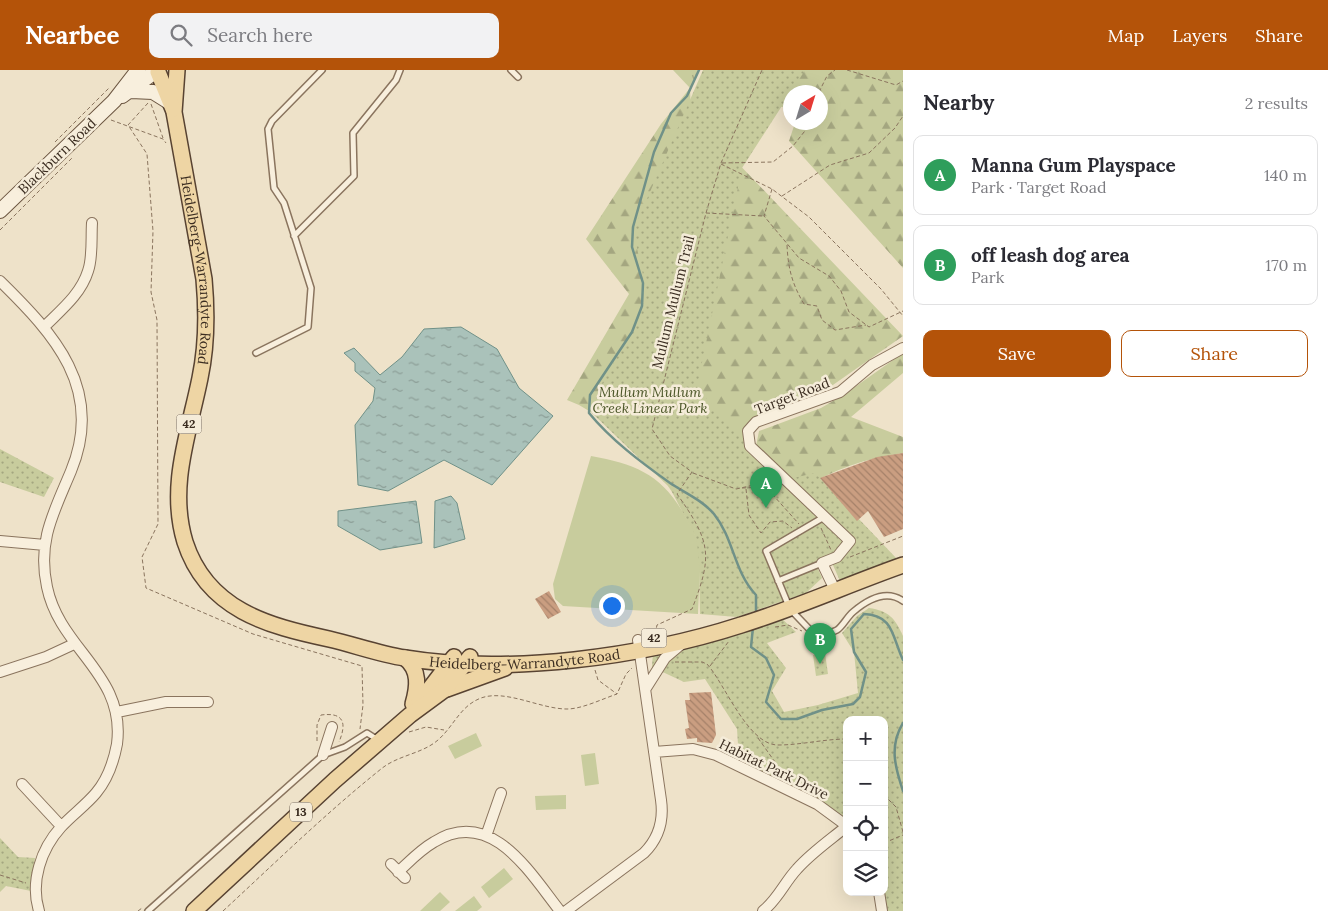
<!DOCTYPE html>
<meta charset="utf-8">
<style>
body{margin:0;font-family:Lora,serif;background:#f2f2f3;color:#2b2b33}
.controls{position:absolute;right:15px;bottom:15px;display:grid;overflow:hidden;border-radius:10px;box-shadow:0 5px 20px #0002}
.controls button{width:45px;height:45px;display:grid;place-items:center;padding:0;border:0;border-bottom:1px solid #e1e1e2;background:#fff;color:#2b2b33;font:25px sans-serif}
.compass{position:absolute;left:783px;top:15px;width:45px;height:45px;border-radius:50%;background:#fff;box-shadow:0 5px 20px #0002;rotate:38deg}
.you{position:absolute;left:611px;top:535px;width:18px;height:18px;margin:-12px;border:4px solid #fff;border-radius:50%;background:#1a73e8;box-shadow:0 0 0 8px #1a73e833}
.badge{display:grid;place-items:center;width:32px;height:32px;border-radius:50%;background:#b45309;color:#fff;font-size:16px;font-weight:700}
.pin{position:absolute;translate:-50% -41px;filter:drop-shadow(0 1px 2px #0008)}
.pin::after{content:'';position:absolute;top:26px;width:18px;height:15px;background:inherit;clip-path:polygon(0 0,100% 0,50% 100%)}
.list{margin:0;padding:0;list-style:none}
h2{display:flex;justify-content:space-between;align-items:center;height:65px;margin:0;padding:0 20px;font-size:21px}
h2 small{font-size:16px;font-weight:400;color:#7c7c81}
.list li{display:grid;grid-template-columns:32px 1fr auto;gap:15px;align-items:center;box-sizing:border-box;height:80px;margin:0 10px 10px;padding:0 10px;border:1px solid #e1e1e2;border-radius:10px}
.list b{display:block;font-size:19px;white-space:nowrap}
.list p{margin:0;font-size:16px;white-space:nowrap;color:#7c7c81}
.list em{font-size:16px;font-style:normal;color:#7c7c81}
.actions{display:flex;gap:10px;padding:15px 20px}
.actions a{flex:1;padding:11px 0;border:1px solid #b45309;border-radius:10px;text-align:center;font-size:18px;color:#b45309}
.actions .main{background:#b45309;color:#fff}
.icon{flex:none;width:28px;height:28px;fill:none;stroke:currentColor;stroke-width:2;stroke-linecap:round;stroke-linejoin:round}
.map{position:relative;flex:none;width:903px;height:841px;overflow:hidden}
header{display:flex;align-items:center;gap:30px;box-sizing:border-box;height:70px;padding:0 25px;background:#b45309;color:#fff}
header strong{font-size:24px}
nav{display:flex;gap:28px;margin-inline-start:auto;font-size:18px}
.search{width:350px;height:45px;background:#f2f2f3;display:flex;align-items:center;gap:12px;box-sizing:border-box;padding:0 18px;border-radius:10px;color:#7c7c81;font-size:19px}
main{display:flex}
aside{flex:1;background:#fff}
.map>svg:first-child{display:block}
.grass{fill:url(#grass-tufts)}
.forest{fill:url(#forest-firs)}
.park{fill:url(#park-dots)}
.garden{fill:#c8cc9d}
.water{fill:url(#water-ripples);stroke:#709188}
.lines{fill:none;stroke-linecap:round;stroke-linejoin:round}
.stream{stroke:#709188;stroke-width:2.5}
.building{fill:url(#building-back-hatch)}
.lane-casing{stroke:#8a745e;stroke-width:8}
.street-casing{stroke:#8a745e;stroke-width:12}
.secondary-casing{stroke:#6c5641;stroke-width:16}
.primary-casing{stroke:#584332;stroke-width:18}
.path{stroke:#8a745e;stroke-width:1;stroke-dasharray:4 2.5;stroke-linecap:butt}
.lane{stroke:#f8efdd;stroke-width:5}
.street{stroke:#f8efdd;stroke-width:10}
.secondary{stroke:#f8efdd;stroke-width:14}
.primary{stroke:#eed5a4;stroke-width:15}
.labels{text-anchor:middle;stroke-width:5;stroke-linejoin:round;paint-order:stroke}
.shield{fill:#f5ecd9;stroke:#736658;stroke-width:1}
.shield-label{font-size:12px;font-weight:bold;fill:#3b2d21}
.street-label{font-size:14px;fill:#3b2d21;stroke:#f5ecd9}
.park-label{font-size:14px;font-style:italic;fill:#4c5729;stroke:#f5ecd9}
</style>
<header>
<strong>Nearbee</strong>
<div class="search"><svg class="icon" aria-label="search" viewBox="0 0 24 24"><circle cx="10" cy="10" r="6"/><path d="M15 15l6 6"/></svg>Search here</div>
<nav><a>Map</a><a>Layers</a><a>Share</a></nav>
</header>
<main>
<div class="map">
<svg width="903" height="841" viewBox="0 0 903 841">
<defs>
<pattern id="grass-tufts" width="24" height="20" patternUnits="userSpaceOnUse" patternTransform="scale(1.25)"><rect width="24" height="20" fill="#c8cc9d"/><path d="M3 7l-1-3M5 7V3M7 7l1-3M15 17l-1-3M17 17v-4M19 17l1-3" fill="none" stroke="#a4a680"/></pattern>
<pattern id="forest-firs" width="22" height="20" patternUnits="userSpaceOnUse" patternTransform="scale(1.25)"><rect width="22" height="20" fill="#c8cc9d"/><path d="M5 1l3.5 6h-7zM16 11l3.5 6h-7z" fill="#a4a680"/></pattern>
<pattern id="park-dots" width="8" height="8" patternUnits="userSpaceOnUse" patternTransform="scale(1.25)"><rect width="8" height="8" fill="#c8cc9d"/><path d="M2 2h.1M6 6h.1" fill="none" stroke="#a4a680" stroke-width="1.8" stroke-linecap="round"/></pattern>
<pattern id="water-ripples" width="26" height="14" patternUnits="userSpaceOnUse" patternTransform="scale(1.25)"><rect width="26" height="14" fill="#aac2ba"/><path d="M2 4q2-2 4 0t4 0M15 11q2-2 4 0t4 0" fill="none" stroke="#8c9e97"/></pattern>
<pattern id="building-back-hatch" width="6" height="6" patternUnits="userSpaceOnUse" patternTransform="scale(1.25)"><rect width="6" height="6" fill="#ca9e81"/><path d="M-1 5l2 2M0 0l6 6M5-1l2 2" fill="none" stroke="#a58169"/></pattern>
</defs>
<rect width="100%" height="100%" fill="#eee2c9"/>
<path class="grass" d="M673 0H698L690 18Z"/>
<path class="forest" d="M760 0H903V198L789 71 795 53 821 52V22H791L790 39 744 27Z
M690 18 691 44 903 266 820 324 752 348 746 358 748 377 779 407 756 410 692 402 579 335 567 330 629 224 586 169 661 54Z
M903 283V303L851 347 903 367V383C868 388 832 399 803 419L756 376 759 361 821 338 845 324Z"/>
<path class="park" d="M703 0H805L742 98 697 317 748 377 768 397 749 418 815 403 898 490 840 511 829 486 815 492 822 508 806 523 737 547 700 544 699 501 695 466 672 422 668 416 592 343 595 326 646 234 644 209 633 161Z
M0 379 54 408 44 427 0 412Z
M869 538C889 541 895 548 903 566V841H887L884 822V650H847V750L819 730 739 690 737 659 705 609 684 612 652 597 653 581 777 544 796 562 767 573 786 598 772 621 784 642 818 635 858 623 854 582 842 563 857 546Z
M825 583 828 604 816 606 813 585Z
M0 768 18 787 35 788 31 821 6 816 0 822Z"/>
<path class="garden" d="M591 386C635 394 661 404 684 444 687 451 694 460 696 468 701 493 699 519 698 544L563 536 555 529 553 514Z
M476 663 482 676 455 689 448 676Z
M595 683 599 714 585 716 581 685Z
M566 725V739L536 740 535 726Z
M504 798 513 809 489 828 481 817Z
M440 822 450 832 440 841H420Z
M474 826 482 837 477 841H455Z"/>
<path class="water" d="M461 257 497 279 519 318 553 346 492 415 444 390 388 421 358 415 355 355 373 331 375 318 355 301V293L344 283 354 278 380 305 402 287 424 259Z
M451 426 457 433 465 469 434 478 435 431Z
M416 431 422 473 380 480 338 456V441Z"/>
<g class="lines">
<path class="stream" d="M699 0 687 26 671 43 654 82 633 157 632 177 643 213 642 236 632 262 590 325 589 343C611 370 642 393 670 413 685 423 702 430 714 444 734 469 734 502 756 525V545
M753 557 751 577 766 588 774 605 766 632 781 649H797L822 640 853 634 860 627 866 602 854 582 851 559 864 544C894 545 892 567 903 590
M903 653C889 676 895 697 903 721"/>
</g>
<path class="building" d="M903 383V459L884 467 868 441 857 451 820 408 877 387Z
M549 521 561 542 548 549 535 529Z
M711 622 716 665 712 673 697 672V668L687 669 685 659 689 658 685 630H690L689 623Z"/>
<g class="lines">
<defs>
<path id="lane" d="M511 0 518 7
M294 166 354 106 353 63 396 10 400 0
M256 283 308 257 311 218 284 133 274 118 268 59 272 51 322 0
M824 447 766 481 790 539 813 563C821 564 829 564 837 560 843 556 847 547 853 542 867 530 886 519 903 531
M778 511 822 493
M148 841 323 685 345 677 367 663 378 670"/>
<path id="street" d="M0 211C54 264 105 319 71 401 54 442 37 471 47 517 60 580 126 604 117 674 114 690 107 710 96 723 86 735 72 745 61 757 41 779 30 812 39 841
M44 257C61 240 81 224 88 201 93 187 91 168 92 153
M0 471 45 475
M835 520 822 493 837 487 850 471 750 376 748 361 756 352 840 322 872 295 903 278
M0 602 46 587 74 574
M646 618 665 588 684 572
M117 642 166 632H208
M654 682 693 679 716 685 817 734 847 756
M323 685 332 657
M22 714 61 756
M486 766 501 723
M391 794 405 808
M398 802C410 791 420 780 434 772 491 736 530 803 560 841
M879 822 882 841
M566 841 644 783C659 768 664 751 661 730L638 570
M763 841C778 829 784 813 797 799 811 783 830 770 847 756"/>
<path id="secondary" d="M131 21 153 22 169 32
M122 26 156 1
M0 141 114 31 138 0"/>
<g id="primary">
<path id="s1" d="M177 0 174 42 204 209C207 242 207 275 200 308 189 363 168 416 185 472 207 540 268 556 329 569 355 575 379 584 405 588 508 605 642 587 741 555 796 538 849 514 903 495"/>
<path d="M158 2 173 39"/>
<path d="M405 588C420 600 418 617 413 634"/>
<path d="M447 619 505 598"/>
<path d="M418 634 454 587"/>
<path d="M194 841 335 710 410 645 444 620 470 587"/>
</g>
</defs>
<use href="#lane" class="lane-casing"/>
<use href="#street" class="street-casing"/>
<use href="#secondary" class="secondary-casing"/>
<use href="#primary" class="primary-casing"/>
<path class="path" d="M847 0 896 15 903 11
M819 22 827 6 835 0
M148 33 128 55 147 84 153 161 151 222 157 250 158 454 142 487 146 518 253 564 362 596 363 635 360 659
M151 34 163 68
M111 50 163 69 166 73
M55 72 109 18
M722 93 773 92 793 76 812 52
M721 94 772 119 809 147 881 219 903 246
M772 119 764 146 799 188 829 206 841 221 849 242 869 257 903 241
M782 126 830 95 869 83 895 58 903 46
M706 143 763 146
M0 160 72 88
M787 175C788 198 792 214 804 234L817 236 822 250 835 260 866 255
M693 403 736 419
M742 418 768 417 776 420 773 425 799 454
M736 419 772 411
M746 419 749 445 761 463 770 452 783 451 792 458
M821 458 831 480
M850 487 903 466
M775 557 788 555 802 561
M655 564 657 555 692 539C713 485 711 472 677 424L692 402 670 386 652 359 706 143 721 93 762 0
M675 592H702L707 594C725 614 748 675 778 675 801 675 824 669 847 669
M710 596 729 571
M595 600 598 610 617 624
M409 662 426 657 444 660
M758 668 775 692V703
M317 671V655L321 645C344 642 347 653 339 672
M884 725 896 737 903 762
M884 773 903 765
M0 805 26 813
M138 841 142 838
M223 841C275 793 326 743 381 699 398 685 422 684 438 670 454 656 460 636 481 628 506 619 540 639 567 639 582 639 602 629 617 624L626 604 632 598"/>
<use href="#lane" class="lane"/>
<use href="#street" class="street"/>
<use href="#secondary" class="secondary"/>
<use href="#primary" class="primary"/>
</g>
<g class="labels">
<g class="shield">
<rect x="176.5" y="344.5" width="25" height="19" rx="4"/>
<rect x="641.5" y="558.5" width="25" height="19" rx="4"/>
<rect x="290" y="732.5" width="22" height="19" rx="4"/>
</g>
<g class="shield-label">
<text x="189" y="358">42</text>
<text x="654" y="572">42</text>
<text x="301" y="746">13</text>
</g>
<g class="street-label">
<text transform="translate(57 86) rotate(-44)" y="5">Blackburn Road</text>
<text dy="5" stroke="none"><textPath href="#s1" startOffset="202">Heidelberg-Warrandyte Road</textPath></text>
<text transform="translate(673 232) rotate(-76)" y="5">Mullum Mullum Trail</text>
<text transform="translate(792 326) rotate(-21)" y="5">Target Road</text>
<text dy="5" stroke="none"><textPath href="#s1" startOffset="860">Heidelberg-Warrandyte Road</textPath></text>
<text transform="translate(774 699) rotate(26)" y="5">Habitat Park Drive</text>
</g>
<g class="park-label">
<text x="650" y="327">Mullum Mullum<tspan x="650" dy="16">Creek Linear Park</tspan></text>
</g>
</g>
</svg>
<div class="controls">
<button>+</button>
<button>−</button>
<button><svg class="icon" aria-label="locate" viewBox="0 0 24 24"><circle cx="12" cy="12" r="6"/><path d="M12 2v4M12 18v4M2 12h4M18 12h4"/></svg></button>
<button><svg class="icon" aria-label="layers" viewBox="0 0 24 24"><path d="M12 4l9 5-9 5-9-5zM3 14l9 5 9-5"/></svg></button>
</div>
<svg class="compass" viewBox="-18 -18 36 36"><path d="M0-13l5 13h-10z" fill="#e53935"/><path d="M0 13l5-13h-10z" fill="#7c7c81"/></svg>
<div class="you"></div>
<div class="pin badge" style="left:766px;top:438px;background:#2e9e5b">A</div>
<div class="pin badge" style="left:820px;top:594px;background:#2e9e5b">B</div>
</div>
<aside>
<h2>Nearby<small>2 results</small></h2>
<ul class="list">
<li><span class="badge" style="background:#2e9e5b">A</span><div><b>Manna Gum Playspace</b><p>Park · Target Road</p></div><em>140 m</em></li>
<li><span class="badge" style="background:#2e9e5b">B</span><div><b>off leash dog area</b><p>Park</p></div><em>170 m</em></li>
</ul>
<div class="actions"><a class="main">Save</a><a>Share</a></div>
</aside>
</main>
